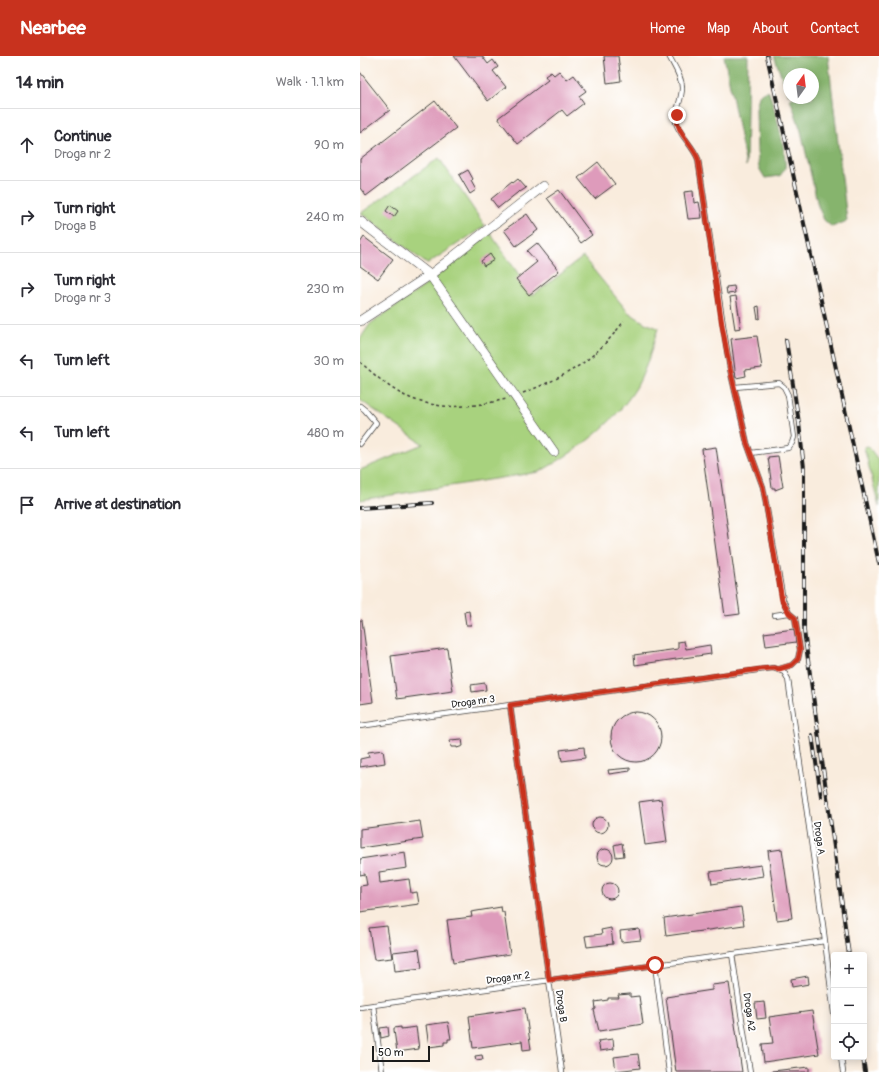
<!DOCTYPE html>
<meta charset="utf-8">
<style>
body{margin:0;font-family:Pangolin,sans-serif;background:#f2f2f3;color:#2b2b33}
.controls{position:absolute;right:12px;bottom:12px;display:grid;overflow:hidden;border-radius:4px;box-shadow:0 2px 10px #0003}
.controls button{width:36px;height:36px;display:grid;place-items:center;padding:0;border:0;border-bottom:1px solid #e1e1e2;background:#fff;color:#2b2b33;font:20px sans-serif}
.compass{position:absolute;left:423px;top:12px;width:36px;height:36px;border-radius:50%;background:#fff;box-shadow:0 2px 10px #0003;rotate:14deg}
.scale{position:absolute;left:12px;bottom:10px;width:58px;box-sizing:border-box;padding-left:4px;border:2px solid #1c1c1c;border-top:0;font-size:11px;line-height:14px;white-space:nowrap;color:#1c1c1c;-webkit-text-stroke:3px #fff;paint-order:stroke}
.stop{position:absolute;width:12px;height:12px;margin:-9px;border:3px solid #c8321e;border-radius:50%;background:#fff}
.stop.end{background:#c8321e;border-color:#fff;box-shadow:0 1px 4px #0008}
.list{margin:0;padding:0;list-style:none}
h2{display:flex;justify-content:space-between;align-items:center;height:52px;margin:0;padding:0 16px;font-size:17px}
h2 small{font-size:13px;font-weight:400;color:#7c7c81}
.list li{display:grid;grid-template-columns:26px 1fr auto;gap:12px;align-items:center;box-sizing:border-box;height:72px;padding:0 16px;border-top:1px solid #e1e1e2}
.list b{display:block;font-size:15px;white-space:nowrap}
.list p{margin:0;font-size:13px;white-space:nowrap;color:#7c7c81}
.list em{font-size:13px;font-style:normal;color:#7c7c81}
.icon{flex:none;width:22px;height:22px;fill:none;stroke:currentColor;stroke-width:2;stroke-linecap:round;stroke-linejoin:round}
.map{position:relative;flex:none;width:519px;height:1016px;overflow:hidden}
header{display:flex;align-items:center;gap:24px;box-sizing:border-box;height:56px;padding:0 20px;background:#c8321e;color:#fff}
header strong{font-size:19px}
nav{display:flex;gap:22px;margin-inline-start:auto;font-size:14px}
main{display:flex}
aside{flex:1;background:#fff}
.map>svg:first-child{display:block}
.green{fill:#a8d27e;stroke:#62774d}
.forest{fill:#86b46d;stroke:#516844}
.building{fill:#de9bbb}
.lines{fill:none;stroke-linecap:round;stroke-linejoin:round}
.service-casing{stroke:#3d3b39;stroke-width:6}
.minor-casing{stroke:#3d3b39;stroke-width:10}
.path{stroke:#3d3b39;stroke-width:1.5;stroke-dasharray:3 3;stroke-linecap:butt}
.service{stroke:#fff;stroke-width:4.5}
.minor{stroke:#fff;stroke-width:9}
.rail-casing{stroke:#1c1c1c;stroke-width:4}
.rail{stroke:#fff;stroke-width:2.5;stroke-dasharray:8;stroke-linecap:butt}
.route{stroke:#c8321e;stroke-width:5}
.labels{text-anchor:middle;stroke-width:3.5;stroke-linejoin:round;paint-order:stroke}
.street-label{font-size:10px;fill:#1c1c1c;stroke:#fff}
</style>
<header>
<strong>Nearbee</strong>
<nav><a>Home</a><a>Map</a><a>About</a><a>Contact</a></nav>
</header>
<main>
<aside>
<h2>14 min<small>Walk · 1.1 km</small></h2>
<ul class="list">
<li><svg class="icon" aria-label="ahead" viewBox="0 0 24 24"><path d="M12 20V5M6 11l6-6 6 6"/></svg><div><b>Continue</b><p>Droga nr 2</p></div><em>90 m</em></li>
<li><svg class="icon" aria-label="right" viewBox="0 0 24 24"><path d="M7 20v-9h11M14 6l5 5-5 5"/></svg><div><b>Turn right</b><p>Droga B</p></div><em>240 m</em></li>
<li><svg class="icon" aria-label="right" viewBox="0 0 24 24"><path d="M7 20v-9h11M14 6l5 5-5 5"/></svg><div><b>Turn right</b><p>Droga nr 3</p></div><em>230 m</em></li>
<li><svg class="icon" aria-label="left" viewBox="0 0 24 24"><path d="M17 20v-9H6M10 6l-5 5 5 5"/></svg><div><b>Turn left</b></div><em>30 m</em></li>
<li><svg class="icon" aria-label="left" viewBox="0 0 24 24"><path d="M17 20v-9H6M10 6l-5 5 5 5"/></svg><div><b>Turn left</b></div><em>480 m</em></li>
<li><svg class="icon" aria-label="arrive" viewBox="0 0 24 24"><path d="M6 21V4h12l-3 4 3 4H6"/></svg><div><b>Arrive at destination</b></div></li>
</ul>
</aside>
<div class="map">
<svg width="519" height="1016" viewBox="0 0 519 1016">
<rect width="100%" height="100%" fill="#fff"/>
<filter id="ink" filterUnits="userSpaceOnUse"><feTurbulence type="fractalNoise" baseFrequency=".025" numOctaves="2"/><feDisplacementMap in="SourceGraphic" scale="8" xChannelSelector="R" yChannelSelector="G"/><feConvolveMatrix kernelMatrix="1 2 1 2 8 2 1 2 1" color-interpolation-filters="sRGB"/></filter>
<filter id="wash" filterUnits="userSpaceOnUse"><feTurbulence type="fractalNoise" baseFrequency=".012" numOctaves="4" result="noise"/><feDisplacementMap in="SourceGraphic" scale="16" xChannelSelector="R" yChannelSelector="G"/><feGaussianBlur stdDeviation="0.9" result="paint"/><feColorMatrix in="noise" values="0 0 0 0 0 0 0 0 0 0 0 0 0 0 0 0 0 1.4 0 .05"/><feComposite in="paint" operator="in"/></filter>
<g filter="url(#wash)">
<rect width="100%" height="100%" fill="#f9ecdd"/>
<path class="green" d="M79 102 125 170 67 208 1 157Z
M130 177 173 239 223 201 268 256 285 267 298 272C292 292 286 314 276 332 253 369 217 395 179 416L0 444V414L63 388 0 344V283L10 268 63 231Z
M508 390 519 405V451L504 391Z"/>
<path class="forest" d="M364 0H388L386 110Z
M414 0H468L487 165 472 171 464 164 458 150 441 75 430 42H453V18H429V40Z
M408 34C414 49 427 97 425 112 424 115 421 118 420 120L405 122 399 112 397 96 396 53 399 39Z"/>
<g id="blocks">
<path class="building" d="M94 0H122L128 8 133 4 138 11 133 15 146 31 128 45Z
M244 0H258L261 25 247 27Z
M199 15 207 24 214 19 226 35 219 40 224 47 207 60 202 54 158 88 138 62 188 24 185 20 191 16 194 19Z
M0 16 30 54 0 77Z
M75 45 96 72 6 140 0 132V103Z
M238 106 255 128 235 143 218 122Z
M108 114 113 123 111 125 116 134 110 138 99 119Z
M158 123 166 132 160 136 159 135 157 137 138 152 131 143 152 126 153 127Z
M199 134 232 179 221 187 187 142Z
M333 135 334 147 339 146 342 162 328 163 324 136Z
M30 149 38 155 34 161 26 155Z
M167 158 178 174 156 190 144 174Z
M4 181 33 203 18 223 0 210V187Z
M177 187 199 215 169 239 156 223 177 206 167 195Z
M130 198 134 204 124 210 121 205Z
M374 230 375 237 367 238 366 231Z
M376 240 381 272 375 273 370 241Z
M399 250 400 262 398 263 396 251Z
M397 280 402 312 385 314 386 320 376 322 371 283Z
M356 391 380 558 365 560 342 393Z
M418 400 423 431 415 434V432H412L408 401Z
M109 555 111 569H106L104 556Z
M0 564H2L13 646 0 648Z
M434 573 436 586 406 590 404 577Z
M324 585 326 593 350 589 351 598 275 609 274 599 318 593V586Z
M87 592 93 635 37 643 31 600Z
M125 627 126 634 112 636 111 629Z
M251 681a25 25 0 1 1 50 0a25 25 0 1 1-50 0Z
M102 683 103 690 97 692V691H91L90 684Z
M224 691 225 702 202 705 200 694Z
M23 694 25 707 0 711V703L9 701 8 696Z
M270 712V715L249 718 248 714Z
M301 743 307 786 285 789 279 746Z
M232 769a8 8 0 1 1 16 0a8 8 0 1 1-16 0Z
M60 765 63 783 0 792V773Z
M262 787 264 800 256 801 254 789Z
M237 801a8 8 0 1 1 16 0a8 8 0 1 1-16 0Z
M422 793 432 862 417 864 408 795Z
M45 796 47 812 19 816 20 827 49 823 51 837 57 836 59 848 0 856V830L7 829 5 818 0 819V803Z
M401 809 403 820 352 828 350 816Z
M242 835a8 8 0 1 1 16 0a8 8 0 1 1-16 0Z
M141 851 142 856H144L150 898 93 907 87 864 112 861 111 856Z
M381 851 384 869 306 880 304 862Z
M27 870 32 902 14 904 9 872Z
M251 872 253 888 227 891 225 880 242 878 241 874Z
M279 873 281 884 261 886 260 875Z
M59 893 62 912 35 915 33 896Z
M448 920 449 928 432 931 431 923Z
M369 927 382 1016H316L306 941 352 934V929Z
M270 938V941L279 940 283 968 239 975 234 954 236 953 235 946 248 944V942H259L258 939Z
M404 946 406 962 397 963 395 947Z
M165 952 171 993 163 994 162 985 113 992 109 960Z
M452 955 459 998 404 1006 402 988 413 987 409 961Z
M88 966 91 983H88V986H84V989L69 991 66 969Z
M28 971 29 980 21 982 20 972Z
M41 971V973L56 971 59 993 37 996 34 974V972Z
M253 983 254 993 240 995 238 985Z
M278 998 280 1012 256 1015 254 1001Z
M122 999 123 1003 116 1004 115 1000Z
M449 1011V1016H413L412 1015Z"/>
</g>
</g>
<g filter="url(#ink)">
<use href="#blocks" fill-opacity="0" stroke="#3d3b39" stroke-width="1"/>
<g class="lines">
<defs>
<path id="service" d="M309 0C314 10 322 21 322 32 322 43 315 55 316 66 317 76 334 91 338 103L363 269 370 313 387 387 403 431 423 544 429 557
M375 331 419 327 424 331 428 339 434 381 432 387 428 392 391 397
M0 350 5 354 16 367 0 388
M415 559 429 557 435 562 440 594 438 603 432 609 419 613
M150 649 202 1016
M0 670 413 612 424 616 428 623 463 869 474 958
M372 898 390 1016
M295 909 309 1016
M13 949 22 1016
M0 951 465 885
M481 1001 483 1016"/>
<path id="minor" d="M183 130 70 219 194 396
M0 165 70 219 0 265"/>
</defs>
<use href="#service" class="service-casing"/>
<use href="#minor" class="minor-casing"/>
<path class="path" d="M0 306C15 319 32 335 50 342 81 355 114 351 146 343
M163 337C209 319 234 305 264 265"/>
<use href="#service" class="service"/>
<use href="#minor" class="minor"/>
<defs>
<path id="rail" d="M407 0 519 507
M426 284 439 367 444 412V575L489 899
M0 452 72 447
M452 679 461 740
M503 1001 505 1016"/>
</defs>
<use href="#rail" class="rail-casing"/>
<use href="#rail" class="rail"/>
</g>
</g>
<g class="lines" filter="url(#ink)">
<path class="route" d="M295 909 189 924 150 649 401 613 413 612 419 613 432 609 438 603 440 594 435 562 429 557 422 544 403 431 387 387 370 313 362 269 338 103C332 87 315 76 317 59"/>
</g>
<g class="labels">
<g class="street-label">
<text transform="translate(113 645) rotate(-8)" y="4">Droga nr 3</text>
<text transform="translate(460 782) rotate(82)" y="4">Droga A</text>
<text transform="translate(148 921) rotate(-8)" y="4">Droga nr 2</text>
<text transform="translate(202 950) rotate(82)" y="4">Droga B</text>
<text transform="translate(390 956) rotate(82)" y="4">Droga A2</text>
</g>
</g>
</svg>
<div class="controls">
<button>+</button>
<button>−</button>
<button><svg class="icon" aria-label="locate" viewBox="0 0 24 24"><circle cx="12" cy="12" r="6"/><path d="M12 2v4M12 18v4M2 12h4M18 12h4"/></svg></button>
</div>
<svg class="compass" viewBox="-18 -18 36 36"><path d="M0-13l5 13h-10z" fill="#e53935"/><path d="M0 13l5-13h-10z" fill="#7c7c81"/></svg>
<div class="scale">50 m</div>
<div class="stop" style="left:295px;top:909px"></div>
<div class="stop end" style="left:317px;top:59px"></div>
</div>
</main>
